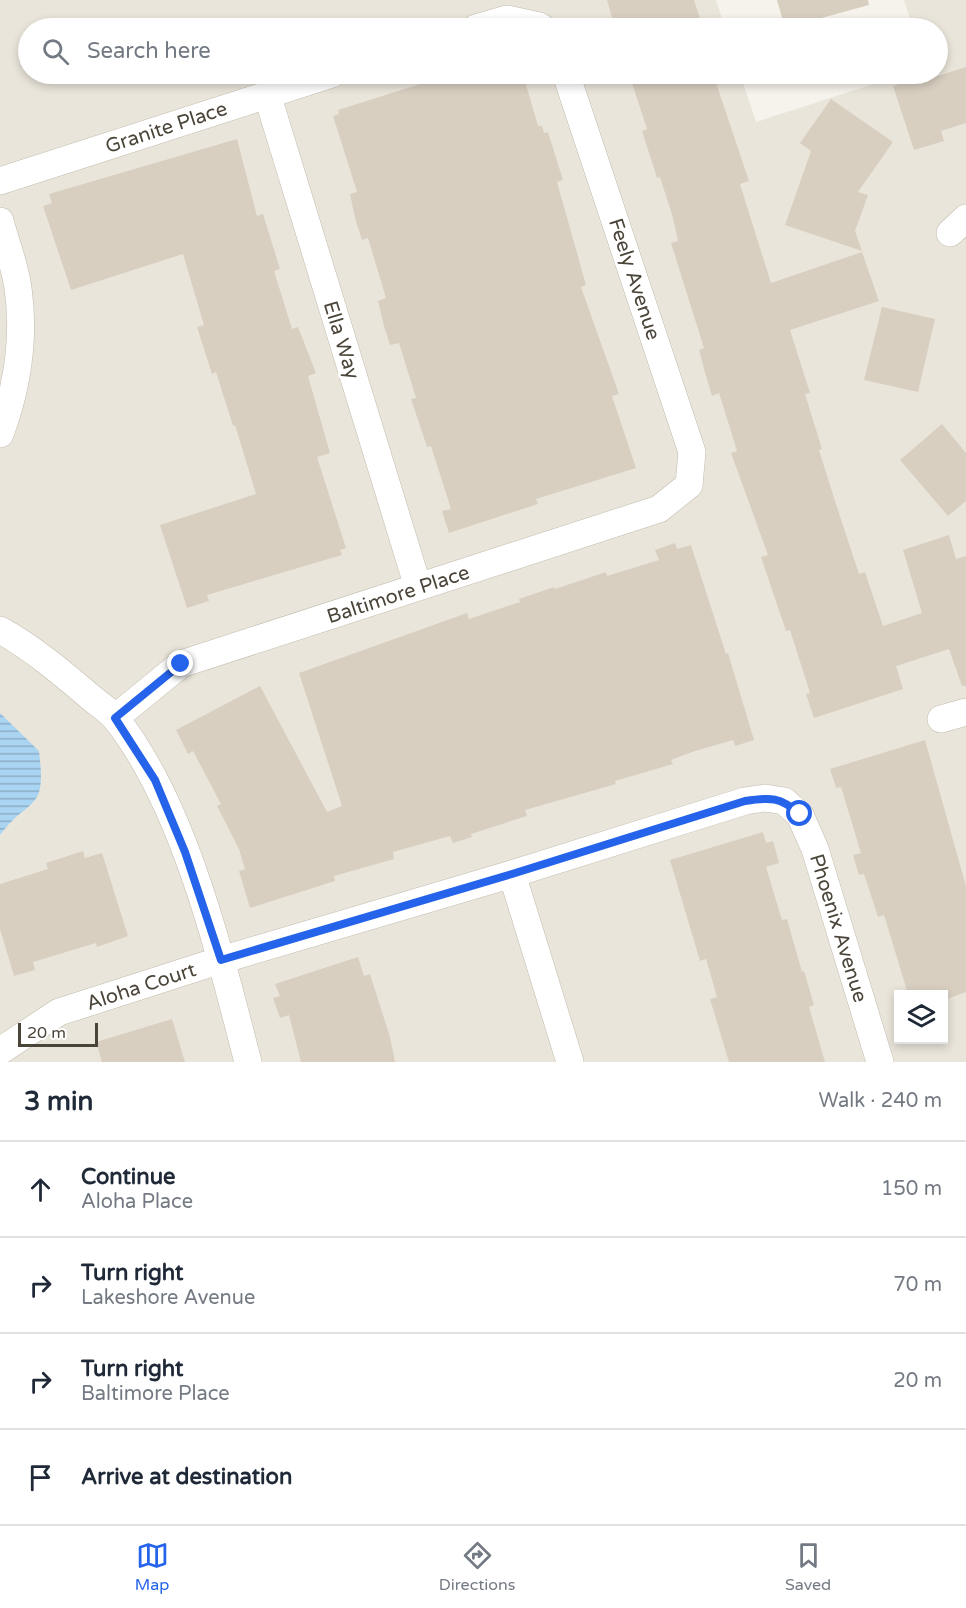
<!DOCTYPE html>
<meta charset="utf-8">
<style>
body{margin:0;font-family:"Varela Round",sans-serif;background:#f2f2f3;color:#1f2937}
.controls{position:absolute;right:18px;bottom:18px;display:grid;overflow:hidden;border-radius:0px;box-shadow:0 3px 9px #0003}
.controls button{width:54px;height:54px;display:grid;place-items:center;padding:0;border:0;border-bottom:2px solid #e0e1e3;background:#fff;color:#1f2937;font:30px sans-serif}
.scale{position:absolute;left:18px;bottom:15px;width:80px;box-sizing:border-box;padding-left:6px;border:3px solid #4b4439;border-top:0;font-size:16px;line-height:21px;white-space:nowrap;color:#4b4439;-webkit-text-stroke:4px #fff;paint-order:stroke}
.stop{position:absolute;width:18px;height:18px;margin:-14px;border:4px solid #2563eb;border-radius:50%;background:#fff}
.stop.end{background:#2563eb;border-color:#fff;box-shadow:0 2px 6px #0008}
.list{margin:0;padding:0;list-style:none}
h2{display:flex;justify-content:space-between;align-items:center;height:78px;margin:0;padding:0 24px;font-size:26px}
h2 small{font-size:20px;font-weight:400;color:#747a83}
.list li{display:grid;grid-template-columns:39px 1fr auto;gap:18px;align-items:center;box-sizing:border-box;height:96px;padding:0 24px;border-top:2px solid #e0e1e3}
.list b{display:block;font-size:22px;white-space:nowrap}
.list p{margin:0;font-size:20px;white-space:nowrap;color:#747a83}
.list em{font-size:20px;font-style:normal;color:#747a83}
.icon{flex:none;width:33px;height:33px;fill:none;stroke:currentColor;stroke-width:2;stroke-linecap:round;stroke-linejoin:round}
.map{position:relative;flex:none;width:966px;height:1062px;overflow:hidden}
.search{position:absolute;background:#fff;box-shadow:0 3px 9px #0003;left:18px;right:18px;top:18px;height:66px;display:flex;align-items:center;gap:15px;box-sizing:border-box;padding:0 21px;border-radius:33px;color:#747a83;font-size:22px}
.sheet{height:462px;background:#fff}
nav{display:flex;justify-content:space-around;align-items:center;box-sizing:border-box;height:84px;border-top:2px solid #e0e1e3;background:#fff;font-size:16px;color:#747a83}
nav a{display:grid;justify-items:center;gap:3px}
nav .on{color:#2563eb}
.map>svg:first-child{display:block}
.residential{fill:#eae5da;fill-rule:evenodd}
.water{fill:url(#water-rules)}
.building{fill:#d8cfc1}
.lines{fill:none;stroke-linecap:round;stroke-linejoin:round}
.minor-casing{stroke:#c2bbae;stroke-width:28}
.minor{stroke:#fff;stroke-width:27}
.route{stroke:#2563eb;stroke-width:8}
.labels{text-anchor:middle;stroke-width:5;stroke-linejoin:round;paint-order:stroke}
.street-label{font-size:20px;fill:#4b4439;stroke:#fff}
</style>
<div class="map">
<svg width="966" height="1062" viewBox="0 0 966 1062">
<defs>
<pattern id="water-rules" width="6" height="5" patternUnits="userSpaceOnUse" patternTransform="scale(1.5)"><rect width="6" height="5" fill="#a9d4f2"/><path d="M0 2.5h6" fill="none" stroke="#8caec5"/></pattern>
</defs>
<rect width="100%" height="100%" fill="#f6f3ec"/>
<path class="residential" d="M0 0H716L725 28H28V74H740L756 122 905 74H938V28H913L904 0H966V1062H0ZM898 994H944V1040H898Z"/>
<path class="water" d="M0 713 39 751C47 814 30 795 0 835Z"/>
<path class="building" d="M607 0H694L703 28H615Z
M777 0H868L869 5 785 28Z
M966 67V123L941 131 944 141 914 150 893 86 931 74 932 78Z
M447 74H523L538 126H542L544 133 548 132 563 180 557 182 586 285 581 287 619 394 612 396 636 468 536 499 538 504 449 533 442 511 451 509 431 446 427 447 411 399 416 398 399 343 390 345 384 326 378 301 386 298 368 238 362 240 355 218 350 194 357 192 333 116 339 114 338 110 433 80V78Z
M629 74H713L749 181 740 184 771 283 862 252 879 301 790 330 810 393 805 394 822 449 819 450 835 501 859 574 865 572 883 626 922 613 903 550 949 535 956 559 966 556V686H962L949 649 896 666 903 689 814 718 806 694 810 693 790 630 786 631 761 557 768 555 731 453 737 451 729 425 719 393 712 396 706 376 699 350 704 348 671 243 678 241 673 218 660 177 657 178 642 131 647 129Z
M831 99 893 142 858 192 868 195 855 231 862 251 785 225 811 151 800 143Z
M237 139 257 216 263 214 280 269 274 271 292 329 298 327 316 373 308 376 330 453 317 457 346 548 340 550 342 555 207 595 209 601 187 608 160 525 256 494 235 425 233 426 216 372 212 374 197 327 204 325 183 254 71 290 43 206 52 203 49 194Z
M882 307 935 319 918 392 864 380Z
M942 424 966 453V501L948 516 900 460Z
M675 543 677 549 691 545 726 654 728 653 754 740 735 746 733 740 692 752 671 760 673 764 615 781 616 784 525 810 527 816 471 834 472 837 453 843 450 836 393 852 394 859 334 876 335 881 250 908 239 871 245 869 239 849 217 806 221 804 193 751 188 754 176 730 260 686 327 812 342 806 299 673 467 613 469 619 520 602 519 599 554 587 555 589 606 572 607 576 659 560 655 550Z
M925 740 966 886V992L944 1000V994H908L884 915 878 917 864 874 859 875 853 855 861 853 841 787 836 788 830 769Z
M763 832 766 843 773 841 779 863 766 867 782 920 787 919 802 972 804 971 814 1005 809 1007 825 1062H729L710 999 717 997 706 959 700 961 670 860Z
M83 851 85 858 102 853 128 936 97 947 96 943 33 962 35 970 14 976 0 929V884L48 869 46 863Z
M358 957 364 976 370 974 390 1037 395 1062H301L289 1015 280 1018 273 998 280 996 275 984Z
M172 1019 185 1062H102L96 1042Z"/>
<g class="lines">
<defs>
<path id="minor" d="M476 28 507 19 539 26 542 28
M267 94 418 587
M0 181 332 74
M0 221C6 243 15 266 18 288 25 337 17 388 0 434
M950 233 966 218
M0 630C31 647 61 672 88 695 97 703 109 710 116 719 185 806 220 955 248 1062
M115 718 181 664 659 509 689 485 692 452 566 74
M941 719 966 712
M512 874 570 1062
M0 1051 59 1012 221 960 512 874 745 801 765 798 784 801 800 815 815 849 880 1062"/>
</defs>
<use href="#minor" class="minor-casing"/>
<use href="#minor" class="minor"/>
</g>
<g class="lines">
<path class="route" d="M181 664 115 718 155 780 185 852 221 960 512 874 745 801C771 797 780 797 800 814"/>
</g>
<g class="labels">
<g class="street-label">
<text transform="translate(166 127) rotate(-18)" y="7">Granite Place</text>
<text transform="translate(635 279) rotate(72)" y="7">Feely Avenue</text>
<text transform="translate(342 340) rotate(73)" y="7">Ella Way</text>
<text transform="translate(398 594) rotate(-18)" y="7">Baltimore Place</text>
<text transform="translate(839 928) rotate(73)" y="7">Phoenix Avenue</text>
<text transform="translate(141 986) rotate(-18)" y="7">Aloha Court</text>
</g>
</g>
</svg>
<div class="controls">
<button><svg class="icon" aria-label="layers" viewBox="0 0 24 24"><path d="M12 4l9 5-9 5-9-5zM3 14l9 5 9-5"/></svg></button>
</div>
<div class="scale">20 m</div>
<div class="stop" style="left:800px;top:814px"></div>
<div class="stop end" style="left:181px;top:664px"></div>
<div class="search"><svg class="icon" aria-label="search" viewBox="0 0 24 24"><circle cx="10" cy="10" r="6"/><path d="M15 15l6 6"/></svg>Search here</div>
</div>
<section class="sheet">
<h2>3 min<small>Walk · 240 m</small></h2>
<ul class="list">
<li><svg class="icon" aria-label="ahead" viewBox="0 0 24 24"><path d="M12 20V5M6 11l6-6 6 6"/></svg><div><b>Continue</b><p>Aloha Place</p></div><em>150 m</em></li>
<li><svg class="icon" aria-label="right" viewBox="0 0 24 24"><path d="M7 20v-9h11M14 6l5 5-5 5"/></svg><div><b>Turn right</b><p>Lakeshore Avenue</p></div><em>70 m</em></li>
<li><svg class="icon" aria-label="right" viewBox="0 0 24 24"><path d="M7 20v-9h11M14 6l5 5-5 5"/></svg><div><b>Turn right</b><p>Baltimore Place</p></div><em>20 m</em></li>
<li><svg class="icon" aria-label="arrive" viewBox="0 0 24 24"><path d="M6 21V4h12l-3 4 3 4H6"/></svg><div><b>Arrive at destination</b></div></li>
</ul>
</section>
<nav>
<a class="on"><svg class="icon" aria-label="map" viewBox="0 0 24 24"><path d="M3 6l6-2 6 2 6-2v14l-6 2-6-2-6 2zM9 4v14M15 6v14"/></svg>Map</a>
<a><svg class="icon" aria-label="directions" viewBox="0 0 24 24"><path d="M12 3l9 9-9 9-9-9zM9 14v-3h6M13 9l2 2-2 2"/></svg>Directions</a>
<a><svg class="icon" aria-label="saved" viewBox="0 0 24 24"><path d="M7 4h10v16l-5-4-5 4z"/></svg>Saved</a>
</nav>
